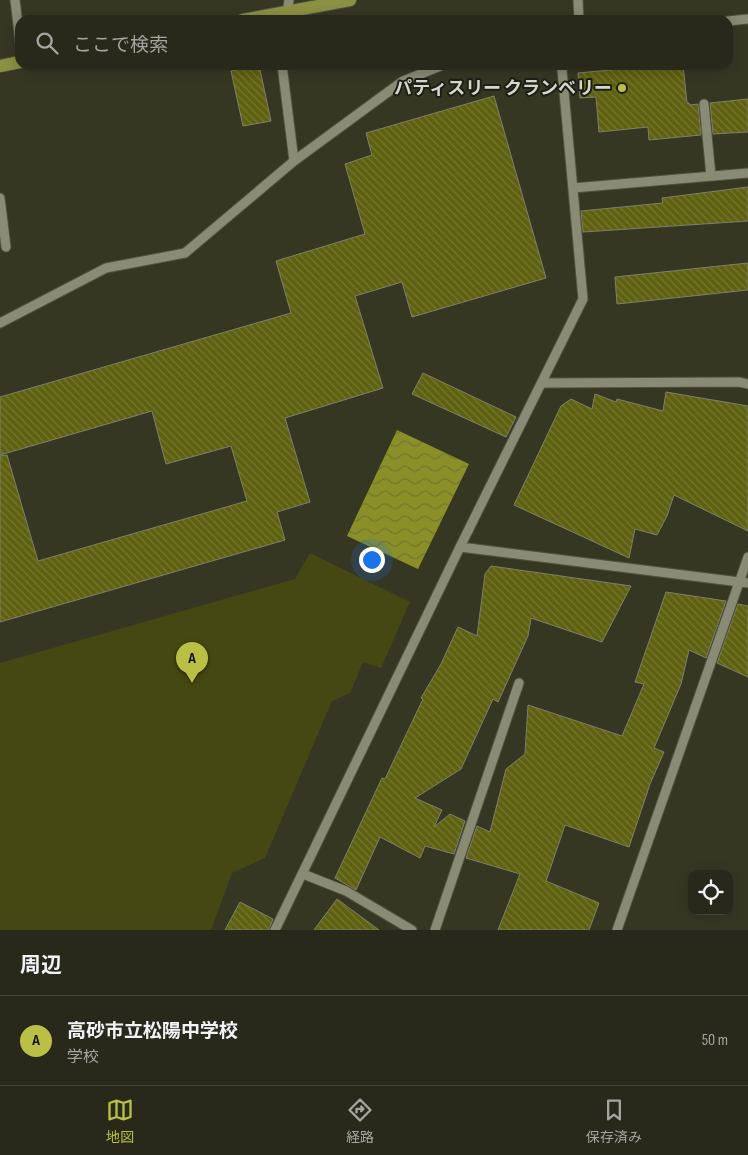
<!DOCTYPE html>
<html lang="ja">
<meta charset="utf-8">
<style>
body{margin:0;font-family:"Sofia Sans Condensed","Noto Sans JP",sans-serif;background:#343527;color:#f1f3f6}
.controls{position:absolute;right:15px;bottom:15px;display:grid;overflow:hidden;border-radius:10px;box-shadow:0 2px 12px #0003}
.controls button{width:45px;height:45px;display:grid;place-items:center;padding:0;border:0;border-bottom:1px solid #444539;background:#28291a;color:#f1f3f6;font:25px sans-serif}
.you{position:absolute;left:371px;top:559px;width:18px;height:18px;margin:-12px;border:4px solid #fff;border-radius:50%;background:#1a73e8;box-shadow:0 0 0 8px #1a73e833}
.badge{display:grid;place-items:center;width:32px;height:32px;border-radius:50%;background:#bac045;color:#111;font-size:16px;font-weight:700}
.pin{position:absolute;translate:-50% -41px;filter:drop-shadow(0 1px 2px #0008)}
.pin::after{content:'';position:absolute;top:26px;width:18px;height:15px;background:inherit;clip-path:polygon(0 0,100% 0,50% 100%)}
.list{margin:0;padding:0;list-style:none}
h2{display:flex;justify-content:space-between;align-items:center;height:65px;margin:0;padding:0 20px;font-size:21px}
h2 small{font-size:16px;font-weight:400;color:#a5a6a2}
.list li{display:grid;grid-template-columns:32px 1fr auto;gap:15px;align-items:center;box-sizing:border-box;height:90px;padding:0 20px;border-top:1px solid #444539}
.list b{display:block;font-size:19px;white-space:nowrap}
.list p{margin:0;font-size:16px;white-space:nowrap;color:#a5a6a2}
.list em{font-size:16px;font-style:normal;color:#a5a6a2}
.icon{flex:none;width:28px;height:28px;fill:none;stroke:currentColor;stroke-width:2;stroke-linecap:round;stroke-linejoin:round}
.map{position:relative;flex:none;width:748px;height:930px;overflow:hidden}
.search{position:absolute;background:#28291a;box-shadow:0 2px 12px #0003;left:15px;right:15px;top:15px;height:55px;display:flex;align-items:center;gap:12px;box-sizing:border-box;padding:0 18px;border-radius:15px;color:#a5a6a2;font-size:19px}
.sheet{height:155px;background:#28291a}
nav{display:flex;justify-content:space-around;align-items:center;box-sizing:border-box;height:70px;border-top:1px solid #444539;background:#28291a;font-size:14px;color:#a5a6a2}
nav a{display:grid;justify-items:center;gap:2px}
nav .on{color:#bac045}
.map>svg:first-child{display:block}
.garden{fill:#464813}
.water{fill:url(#water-waves)}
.building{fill:url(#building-back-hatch);stroke:#7e816a}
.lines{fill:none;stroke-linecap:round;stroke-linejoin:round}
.minor-casing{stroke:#515341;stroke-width:11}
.major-casing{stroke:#515341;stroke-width:14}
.minor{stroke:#898b74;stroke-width:9}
.major{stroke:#8c9043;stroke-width:12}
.poi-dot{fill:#bac045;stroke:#1d1e15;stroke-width:2}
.labels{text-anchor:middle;stroke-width:4;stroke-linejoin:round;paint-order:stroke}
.poi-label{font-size:18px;font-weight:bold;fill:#d6d7cb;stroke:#1d1e15;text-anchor:end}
</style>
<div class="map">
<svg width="748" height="930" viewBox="0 0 748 930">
<defs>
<pattern id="water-waves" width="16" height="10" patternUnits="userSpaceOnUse" patternTransform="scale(1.25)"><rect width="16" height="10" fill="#8b8f27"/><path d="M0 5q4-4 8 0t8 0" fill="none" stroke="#74772e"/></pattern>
<pattern id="building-back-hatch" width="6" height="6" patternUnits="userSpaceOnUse" patternTransform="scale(1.25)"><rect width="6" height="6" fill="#5e610f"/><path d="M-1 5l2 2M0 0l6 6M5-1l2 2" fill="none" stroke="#747731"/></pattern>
</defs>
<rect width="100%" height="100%" fill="#363723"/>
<path class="garden" d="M310 553 410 602 381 668 363 662 350 693 332 701 265 858 232 873 211 930H0V663L295 579Z"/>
<path class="water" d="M397 430 469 464 418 569 347 536Z"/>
<path class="building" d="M259 65 271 121 243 126 231 71Z
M643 65H683L687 103H689L690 105 698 104 701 135 649 140 648 127 599 132 596 97 580 98 578 73 643 67Z
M494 96 546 278 412 317 402 282 355 296 383 388 285 418 310 502 277 512 285 540 0 622V456L7 455 38 561 247 501 231 446 166 464 152 411 0 455V397L291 313 276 261 365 234 345 164 372 155 366 133Z
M748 99V132L713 134 710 103Z
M748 187V221L583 232 581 211 663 203 662 198Z
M748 263V290L617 304 615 277Z
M423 373 516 417 506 437 412 394Z
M666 392 748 406V531L674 495 667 516 657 535 635 529 629 558 514 505 561 406 571 399 592 409 595 394 616 402 617 399 663 411Z
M491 566 631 586 602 642 531 618 528 636 498 702 493 699 461 769 415 798 442 810 434 827 450 814 465 821 454 854 425 846 420 858 380 837 356 890 335 878 382 778 385 779 423 699 421 698 441 664 458 627 477 636 485 574Z
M666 592 726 601 706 658 689 650 681 684 654 748 664 752 650 784 629 847 565 825 546 881 599 903 589 930H498L520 874 466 858 477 826 490 832 506 769 525 754 528 705 622 736 644 684 635 682Z
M738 604 748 606V677L717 663Z
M337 899 379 930H314Z
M240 902 273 919 269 930H225Z"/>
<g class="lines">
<defs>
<path id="minor" d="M15 0 20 42
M578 0 579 20
M286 20 289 0
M728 21 748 19
M704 104 711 176
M294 161 403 81 443 65
M573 188 748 173
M0 198 6 247
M0 323 106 268 185 253 294 161 282 65
M543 383 739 382 748 384
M460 547 748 583
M303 874 346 891 412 930
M275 930 460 547 583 299 562 70 564 65
M435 930 519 683
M617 930 748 557"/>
<path id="major" d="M243 20 350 0
M0 66 20 62"/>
</defs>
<use href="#minor" class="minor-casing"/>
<use href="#major" class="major-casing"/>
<use href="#minor" class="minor"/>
<use href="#major" class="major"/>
</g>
<circle class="poi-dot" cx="622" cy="88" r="5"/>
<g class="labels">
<g class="poi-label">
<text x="612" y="94">パティスリー クランベリー</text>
</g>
</g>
</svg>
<div class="controls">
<button><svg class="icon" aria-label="locate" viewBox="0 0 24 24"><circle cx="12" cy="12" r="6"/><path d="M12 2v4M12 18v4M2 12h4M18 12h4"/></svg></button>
</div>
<div class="you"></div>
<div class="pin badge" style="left:192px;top:683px">A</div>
<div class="search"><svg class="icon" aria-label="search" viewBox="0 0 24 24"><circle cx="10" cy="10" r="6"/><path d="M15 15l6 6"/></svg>ここで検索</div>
</div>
<section class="sheet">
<h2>周辺<small></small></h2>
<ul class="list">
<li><span class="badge">A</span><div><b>高砂市立松陽中学校</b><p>学校</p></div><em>50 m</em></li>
</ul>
</section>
<nav>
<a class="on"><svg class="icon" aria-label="map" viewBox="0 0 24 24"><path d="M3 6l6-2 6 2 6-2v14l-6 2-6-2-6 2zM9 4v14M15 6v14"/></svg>地図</a>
<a><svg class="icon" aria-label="directions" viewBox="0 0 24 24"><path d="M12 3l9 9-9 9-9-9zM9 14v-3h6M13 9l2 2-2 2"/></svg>経路</a>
<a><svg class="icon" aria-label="saved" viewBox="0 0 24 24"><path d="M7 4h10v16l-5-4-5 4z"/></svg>保存済み</a>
</nav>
